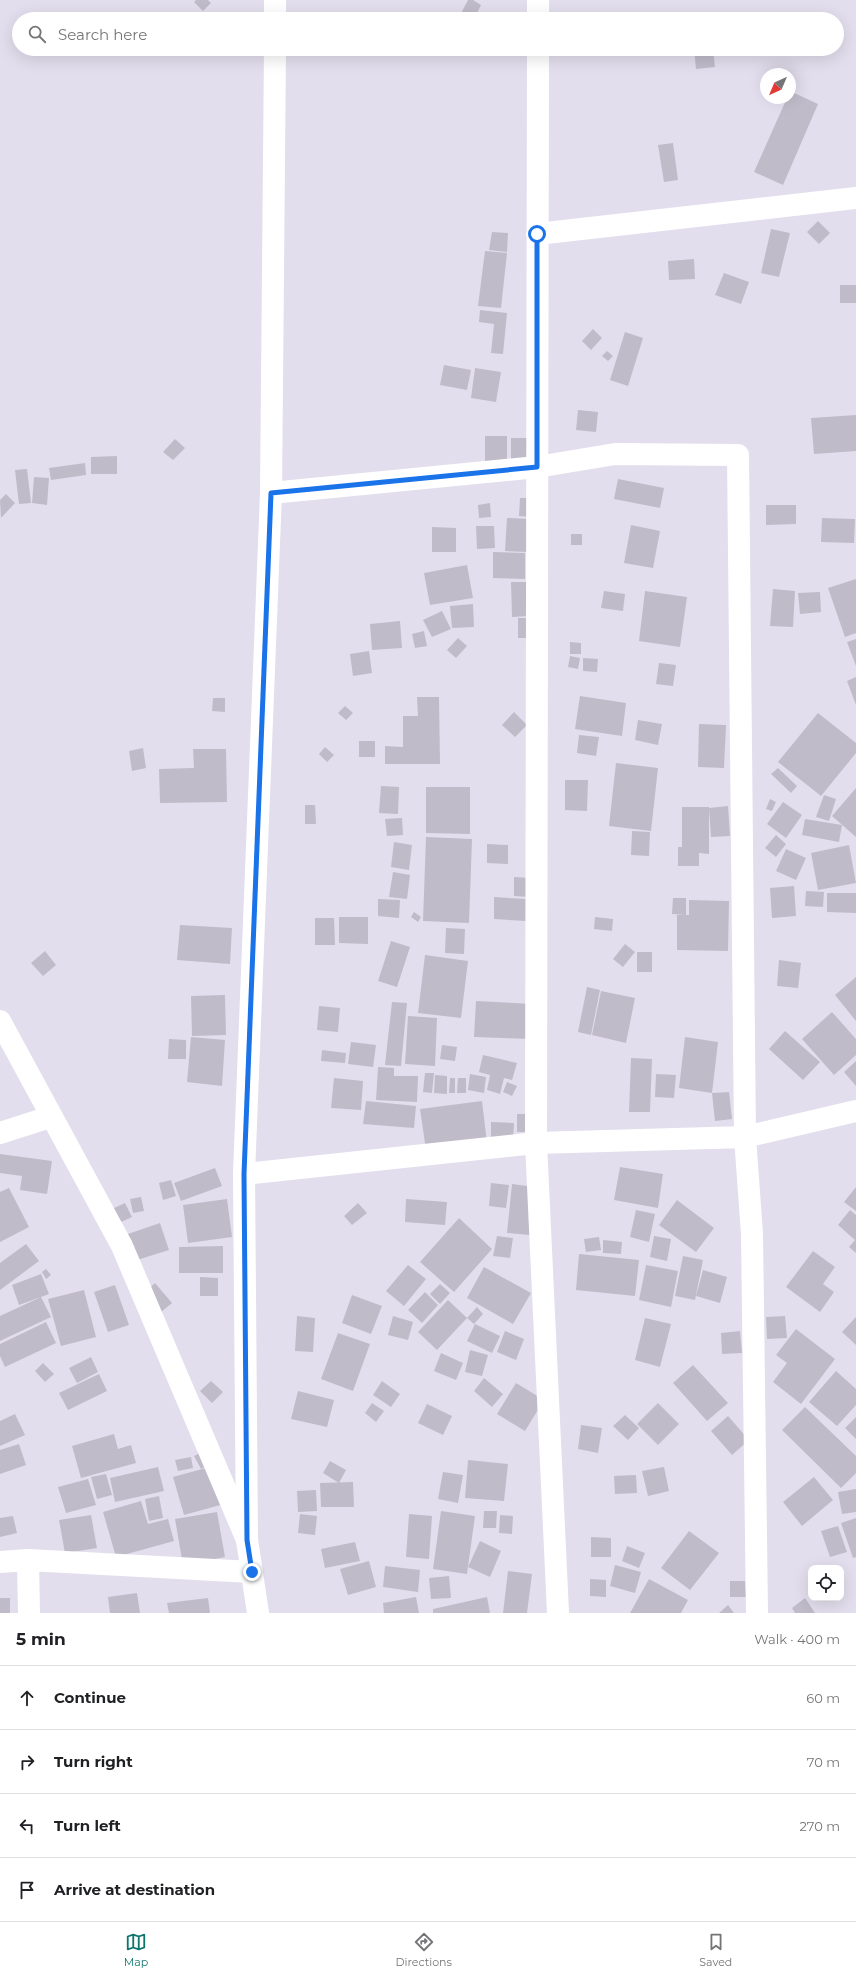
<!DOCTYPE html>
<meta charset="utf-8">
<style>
body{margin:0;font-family:Montserrat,sans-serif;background:#f2f2f2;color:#202124}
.controls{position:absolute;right:12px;bottom:12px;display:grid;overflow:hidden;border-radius:8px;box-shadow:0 4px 16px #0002}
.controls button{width:36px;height:36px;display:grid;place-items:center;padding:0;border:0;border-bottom:1px solid #e0e0e0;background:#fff;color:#202124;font:20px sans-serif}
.compass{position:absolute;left:760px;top:68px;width:36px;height:36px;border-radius:50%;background:#fff;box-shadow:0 4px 16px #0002;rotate:224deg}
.stop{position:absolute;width:12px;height:12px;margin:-9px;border:3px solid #1a73e8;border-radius:50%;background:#fff}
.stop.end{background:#1a73e8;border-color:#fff;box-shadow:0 1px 4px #0008}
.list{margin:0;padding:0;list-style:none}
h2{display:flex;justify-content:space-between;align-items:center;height:52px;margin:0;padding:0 16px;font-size:17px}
h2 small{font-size:13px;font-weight:400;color:#757577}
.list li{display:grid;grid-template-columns:26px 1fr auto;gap:12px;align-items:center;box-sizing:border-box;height:64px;padding:0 16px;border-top:1px solid #e0e0e0}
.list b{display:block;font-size:15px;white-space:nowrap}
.list em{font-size:13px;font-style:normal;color:#757577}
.icon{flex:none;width:22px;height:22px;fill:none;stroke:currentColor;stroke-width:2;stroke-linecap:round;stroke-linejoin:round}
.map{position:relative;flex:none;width:856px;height:1613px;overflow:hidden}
.search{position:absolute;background:#fff;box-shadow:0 4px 16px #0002;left:12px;right:12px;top:12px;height:44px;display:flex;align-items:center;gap:10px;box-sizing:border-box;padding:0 14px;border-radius:22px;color:#757577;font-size:15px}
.sheet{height:308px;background:#fff}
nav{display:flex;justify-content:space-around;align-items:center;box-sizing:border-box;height:56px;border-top:1px solid #e0e0e0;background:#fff;font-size:11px;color:#757577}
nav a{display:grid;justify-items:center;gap:2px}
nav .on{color:#0f766e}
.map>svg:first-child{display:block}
.building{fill:#c0bbc9}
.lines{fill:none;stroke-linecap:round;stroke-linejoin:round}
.street{stroke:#fff;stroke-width:22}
.primary{stroke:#fff;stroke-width:22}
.route{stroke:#1a73e8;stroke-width:5}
</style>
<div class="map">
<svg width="856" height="1613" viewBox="0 0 856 1613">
<rect width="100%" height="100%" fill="#e3deed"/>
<path class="building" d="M196 0H208L211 3 203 11 194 2Z
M468 0H473L481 5 474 19H458Z
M694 49H713L715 67 696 69Z
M790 91 818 104 783 185 754 172 787 98H790Z
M673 143 678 180 664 182 658 145Z
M818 221 830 233 819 244 807 232Z
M771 229 790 233 779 277 761 273Z
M492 232 508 233 507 252 489 250Z
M485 251 507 253 501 308 478 306Z
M694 259 695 279 669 280 668 261Z
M724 273 749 282 741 304 715 295Z
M840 285H856V303H840Z
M480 310 507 313 503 354 491 353 494 324 479 322Z
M593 329 602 338 591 350 582 341Z
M625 332 643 338 628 386 610 380Z
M607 351 613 356 608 361 602 356Z
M444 365 471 370 467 390 440 385Z
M475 368 501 372 496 402 471 398Z
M578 410 598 412 596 432 576 430Z
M856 415V451L814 454 811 418Z
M485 436H507V465H485Z
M511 438H534V464H511Z
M175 439 185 448 173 460 163 452Z
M117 456V474H91V457Z
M85 463 86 475 51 480 49 468Z
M27 469 31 503 19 504 15 470Z
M34 477 49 478 47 505 32 503Z
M618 479 664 488 660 508 614 499Z
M6 494 15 503 1 518 0 500Z
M520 498H533L531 517 519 516Z
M490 503 491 517 479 518 478 505Z
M766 505H796V524L766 525Z
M507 518 530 519 528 552 505 551Z
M822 518 855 519 854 543 821 542Z
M631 525 660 531 653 568 624 563Z
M476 526H494L495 548 477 549Z
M432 527 456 528V552H432Z
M571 534H582V545H571Z
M493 552 525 553V579L493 578Z
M467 565 473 598 430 605 424 573Z
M856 579V633L845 637 828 588Z
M511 582H529V616L512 617Z
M773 589 795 591 793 627 770 626Z
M604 591 625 594 623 611 601 608Z
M645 591 687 597 680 647 639 641Z
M820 592 821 612 800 614 798 593Z
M473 604 474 627 452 628 450 606Z
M442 611 451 629 432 637 423 620Z
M518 618H529V638H518Z
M400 621 402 648 372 650 370 624Z
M424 631 427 646 415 648 412 634Z
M458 638 467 646 456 658 447 650Z
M856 639V666L847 642Z
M570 642 581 643V654H570Z
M369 651 372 673 353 676 350 654Z
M570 656 580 658 578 669 568 667Z
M583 658 598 659 597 672 583 671Z
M659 663 676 665 673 686 656 684Z
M856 677V705L847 681Z
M580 696 626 703 622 736 575 729Z
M417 697H439L440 764H385V746L403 747V716H418Z
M213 698H225V712L212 711Z
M345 706 353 713 346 720 338 713Z
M514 712 527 725 515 737 502 725Z
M818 713 856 743V753L821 796 778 762Z
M638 720 662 724 658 745 635 740Z
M699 724 726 725 724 768 698 767Z
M579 735 599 737 596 756 577 753Z
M359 741H375V757H359Z
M325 747 334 755 327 762 319 754Z
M143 748 146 768 132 771 129 751Z
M193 749H226L227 802 160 803 159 769 194 768Z
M616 763 658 768 651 831 609 826Z
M778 768 797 786 791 793 771 774Z
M565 780H588L587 811 565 810Z
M381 786 399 787 398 814 379 813Z
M426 787H470V834L426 833Z
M856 788V837L832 816Z
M824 795 836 799 829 821 816 817Z
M770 799 776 802 772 811 766 809Z
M783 802 802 815 786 838 767 824Z
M305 805H315L316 824H305Z
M728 806 730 836 711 837 709 808Z
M682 807H709V854L699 853V866H678V847H682Z
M402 818 403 835 387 836 385 819Z
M805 819 842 825 839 842 802 835Z
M632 831 650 832 649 856 631 855Z
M776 835 786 844 776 857 765 848Z
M426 837 472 839 469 923 423 921Z
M394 842 412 845 409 870 391 867Z
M487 844 508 845V864L487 863Z
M849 845 856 883 818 890 811 853Z
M786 849 806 858 796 880 776 871Z
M393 872 410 875 407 899 389 897Z
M514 877 530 878 529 897 514 896Z
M794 886 796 916 772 918 770 888Z
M806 891 824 892 823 907 805 906Z
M827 893H856V913L827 912Z
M494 897 526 899V921L494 919Z
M673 898H686V915L672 914Z
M378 899 400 900 399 918 378 916Z
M689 900 729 901 728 951 677 950V915H689Z
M414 912 421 917 418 922 411 917Z
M339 917H368V944L339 943Z
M595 917 613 919 612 931 594 929Z
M315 918H334L335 945H315Z
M180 925 232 928 230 964 177 960Z
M446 928 465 929 464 954 445 953Z
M391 941 410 947 397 987 378 981Z
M625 944 635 952 623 967 613 959Z
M45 951 56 965 43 976 31 963Z
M637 952H652V972H637Z
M425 955 468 961 461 1018 418 1013Z
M779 960 801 963 798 988 777 986Z
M856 977V1021L835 995Z
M587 987 600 990 591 1035 578 1032Z
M601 991 635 998 626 1043 592 1035Z
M225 995 226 1035 192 1036 191 996Z
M476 1001 534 1004 533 1039 474 1037Z
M392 1002 407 1003 401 1066 385 1065Z
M319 1006 340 1008 338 1032 317 1030Z
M832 1012 856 1039V1055L834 1075 802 1039Z
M408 1016 437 1018 435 1066 405 1064Z
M785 1031 820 1062 803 1080 769 1049Z
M191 1037 225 1040 222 1086 187 1082Z
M685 1037 718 1042 712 1093 679 1088Z
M169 1039 186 1040V1059H168Z
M351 1042 376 1045 373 1067 348 1064Z
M442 1045 457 1047 455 1061 440 1059Z
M322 1050 346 1053 345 1063 321 1061Z
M483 1055 517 1063 512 1080 504 1078 500 1094 487 1090 490 1075 479 1072Z
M631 1058 652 1059 650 1112H629Z
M856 1061V1086L844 1072Z
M378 1067 394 1068V1076H418L417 1102 376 1100Z
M425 1073H434L432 1093 423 1092Z
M470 1074 486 1077 484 1093 468 1090Z
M656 1074 676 1075 674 1098 655 1097Z
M435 1075 447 1076V1094L434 1093Z
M334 1078 363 1081 361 1110 331 1108Z
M450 1078H455V1093H449Z
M458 1078H466V1093H457Z
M507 1082 517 1086 512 1096 503 1092Z
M729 1092 732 1119 715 1121 712 1093Z
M366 1101 416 1106 414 1128 363 1124Z
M482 1101 487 1143 426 1150 420 1109Z
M517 1114H528V1132H517Z
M491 1122 514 1123 513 1141 491 1140Z
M0 1154 52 1161 47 1194 20 1190 22 1176 0 1173Z
M620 1167 663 1174 658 1208 614 1200Z
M215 1168 222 1186 181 1201 174 1183Z
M171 1180 176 1196 163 1200 159 1183Z
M491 1183 509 1185 506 1208 489 1206Z
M512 1184 535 1187 530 1235 507 1233Z
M856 1187V1211L844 1202Z
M9 1188 29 1227 0 1242V1192Z
M141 1197 144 1211 133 1213 130 1199Z
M227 1199 232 1237 188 1243 183 1205Z
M406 1199 447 1202 445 1225 405 1222Z
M677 1200 714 1228 696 1252 659 1225Z
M125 1203 132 1217 119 1223 112 1209Z
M358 1203 367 1213 352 1225 344 1216Z
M636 1210 655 1214 649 1242 630 1237Z
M850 1210 856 1215V1253L849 1247 855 1240 838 1225Z
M459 1218 492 1249 454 1292 420 1262Z
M160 1223 169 1250 134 1261 125 1235Z
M497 1236 513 1238 510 1258 493 1256Z
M654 1236 671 1239 667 1261 650 1257Z
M599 1237 601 1250 586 1252 584 1239Z
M603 1240 622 1242 621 1254 603 1253Z
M26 1244 39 1261 0 1290V1263Z
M223 1246V1273H179V1247Z
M813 1251 835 1267 823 1284 834 1292 820 1312 786 1287Z
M579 1254 639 1260 635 1296 576 1290Z
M683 1256 703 1260 695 1300 675 1296Z
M408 1265 426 1279 404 1306 386 1291Z
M646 1265 678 1271 671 1307 639 1300Z
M484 1267 531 1293 513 1324 467 1298Z
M46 1269 51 1275 46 1279 42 1272Z
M703 1270 727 1277 720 1303 696 1296Z
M41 1274 49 1294 19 1305 12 1285Z
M200 1277 218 1278V1296H200Z
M155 1283 172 1303 160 1313 143 1294Z
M440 1284 450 1293 440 1304 430 1294Z
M115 1285 129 1325 108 1332 94 1292Z
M84 1290 96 1337 61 1346 48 1299Z
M425 1292 438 1305 422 1323 408 1310Z
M352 1295 382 1306 371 1334 342 1323Z
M41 1297 51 1317 0 1341V1316Z
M448 1300 467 1318 437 1350 418 1332Z
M477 1307 483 1314 474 1324 467 1318Z
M297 1316 315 1318 313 1352 295 1351Z
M393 1316 413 1322 408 1340 388 1335Z
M785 1316 787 1338 767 1339 766 1317Z
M856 1317V1345L842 1332Z
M645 1318 671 1324 660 1367 635 1360Z
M46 1322 56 1343 5 1367 0 1356V1344Z
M475 1324 500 1336 492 1353 467 1341Z
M796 1329 835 1359 801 1404 773 1382 787 1363 776 1355Z
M505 1331 524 1339 516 1360 497 1352Z
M740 1331 742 1353 722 1354 721 1333Z
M338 1333 370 1344 353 1391 321 1379Z
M470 1350 488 1355 482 1376 465 1372Z
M441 1353 463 1363 456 1380 434 1371Z
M91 1357 98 1372 77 1383 69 1368Z
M43 1363 54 1374 45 1382 35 1371Z
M693 1365 728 1403 707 1421 673 1383Z
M836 1371 856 1389V1405L837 1426 809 1402Z
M99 1374 107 1391 68 1410 59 1393Z
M484 1378 503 1394 492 1407 474 1391Z
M211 1381 223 1392 212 1403 200 1391Z
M382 1381 400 1394 391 1407 373 1395Z
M516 1383 544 1400 525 1431 497 1414Z
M298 1391 334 1400 327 1427 291 1419Z
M372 1403 384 1411 376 1422 365 1413Z
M658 1403 679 1424 658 1445 637 1424Z
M427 1404 452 1416 443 1435 418 1423Z
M805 1407 856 1456V1473L841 1488 782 1430Z
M15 1414 25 1435 0 1446V1421Z
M625 1415 639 1428 628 1440 613 1426Z
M728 1416 749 1440 732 1455 711 1431Z
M856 1417V1439L845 1428Z
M581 1425 602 1428 598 1453 578 1449Z
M114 1434 118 1449 131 1445 136 1463 81 1478 72 1446Z
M19 1444 26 1465 0 1474V1450Z
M206 1450 211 1463 201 1469 194 1456Z
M191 1457 193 1468 178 1471 175 1460Z
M468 1460 508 1464 504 1501 465 1498Z
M330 1461 346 1470 339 1483 323 1473Z
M213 1466 224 1504 184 1515 173 1477Z
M158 1467 164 1491 115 1502 110 1478Z
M664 1467 669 1491 648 1496 642 1471Z
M443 1472 463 1475 458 1503 438 1499Z
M106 1474 112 1495 97 1499 91 1477Z
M636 1475 637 1493 615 1494 614 1476Z
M814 1477 833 1500 802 1526 783 1502Z
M88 1479 96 1505 66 1513 58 1487Z
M353 1482 354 1507H321L320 1483Z
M856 1489V1512L842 1514 838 1492Z
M316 1490 317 1511 298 1512 297 1491Z
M159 1496 163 1518 149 1521 145 1499Z
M141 1501 148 1524 168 1519 174 1541 116 1557 103 1512Z
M441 1511 475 1516 467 1574 433 1569Z
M484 1511H497L496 1528H483Z
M217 1512 225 1557 183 1565 175 1519Z
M300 1514 317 1516 315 1535 298 1533Z
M409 1514 432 1516 429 1559 406 1557Z
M91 1515 97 1548 65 1553 59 1520Z
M500 1515 513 1516 512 1534 499 1533Z
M13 1516 17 1533 0 1537V1518Z
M856 1518V1557L853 1558 841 1523Z
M838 1526 847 1552 830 1557 821 1531Z
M689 1531 719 1553 690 1590 661 1568Z
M591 1537 611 1538V1557H591Z
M480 1541 501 1551 490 1577 468 1567Z
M355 1542 360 1561 325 1568 321 1549Z
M627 1546 645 1553 639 1568 622 1561Z
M369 1561 376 1587 348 1595 340 1569Z
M615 1565 641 1572 635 1593 610 1586Z
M385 1566 420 1570 418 1592 383 1587Z
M508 1571 532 1574 527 1613H503Z
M449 1576 451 1598 431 1599 429 1578Z
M590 1579 606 1580V1597L590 1596Z
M649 1579 688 1600 681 1613H630Z
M730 1581H745L746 1597H730Z
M137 1593 140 1613H110L108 1597Z
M416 1597 419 1613H384L383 1603Z
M487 1597 490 1613H433V1609Z
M0 1598H10V1613H0Z
M208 1598 210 1613H169L167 1603Z
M805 1598 815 1613H795L792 1608Z
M728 1605 734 1613H719Z"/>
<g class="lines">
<path class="street" d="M538 0V19
M538 49 536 1143 558 1613
M537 234 856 198
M271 493 537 467 615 454 738 455 745 1137 752 1234 757 1613
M0 1021 122 1246 247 1540
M0 1133 50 1117
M244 1174 536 1143 745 1137 856 1111
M28 1560 29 1613
M0 1562 28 1560 252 1572"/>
<path class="primary" d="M275 19V0
M258 1613 247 1540 244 1174 271 493 275 49"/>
</g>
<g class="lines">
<path class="route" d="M252 1572 247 1540 244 1174 271 493 537 467V234"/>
</g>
</svg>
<div class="controls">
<button><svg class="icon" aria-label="locate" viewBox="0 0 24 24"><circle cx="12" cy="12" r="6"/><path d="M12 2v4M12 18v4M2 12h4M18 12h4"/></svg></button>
</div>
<svg class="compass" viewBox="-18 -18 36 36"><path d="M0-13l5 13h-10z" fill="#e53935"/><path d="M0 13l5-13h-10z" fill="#757577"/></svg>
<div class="stop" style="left:537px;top:234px"></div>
<div class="stop end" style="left:252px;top:1572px"></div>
<div class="search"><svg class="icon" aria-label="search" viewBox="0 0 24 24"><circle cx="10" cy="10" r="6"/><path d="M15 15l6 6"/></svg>Search here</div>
</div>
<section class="sheet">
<h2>5 min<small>Walk · 400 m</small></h2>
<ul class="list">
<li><svg class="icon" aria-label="ahead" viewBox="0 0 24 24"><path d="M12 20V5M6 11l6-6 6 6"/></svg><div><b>Continue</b></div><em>60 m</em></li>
<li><svg class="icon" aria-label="right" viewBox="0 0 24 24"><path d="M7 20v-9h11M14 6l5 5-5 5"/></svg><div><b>Turn right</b></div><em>70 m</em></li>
<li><svg class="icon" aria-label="left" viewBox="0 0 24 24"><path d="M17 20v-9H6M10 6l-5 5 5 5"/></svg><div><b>Turn left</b></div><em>270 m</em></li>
<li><svg class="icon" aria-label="arrive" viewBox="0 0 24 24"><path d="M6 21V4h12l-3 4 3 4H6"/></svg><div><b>Arrive at destination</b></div></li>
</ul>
</section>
<nav>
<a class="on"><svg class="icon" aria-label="map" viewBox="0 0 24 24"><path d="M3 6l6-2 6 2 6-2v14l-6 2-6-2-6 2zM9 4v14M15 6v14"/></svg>Map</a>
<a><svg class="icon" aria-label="directions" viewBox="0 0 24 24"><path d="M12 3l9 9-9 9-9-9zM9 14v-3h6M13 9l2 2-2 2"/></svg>Directions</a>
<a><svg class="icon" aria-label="saved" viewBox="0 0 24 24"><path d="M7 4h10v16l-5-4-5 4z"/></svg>Saved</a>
</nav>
